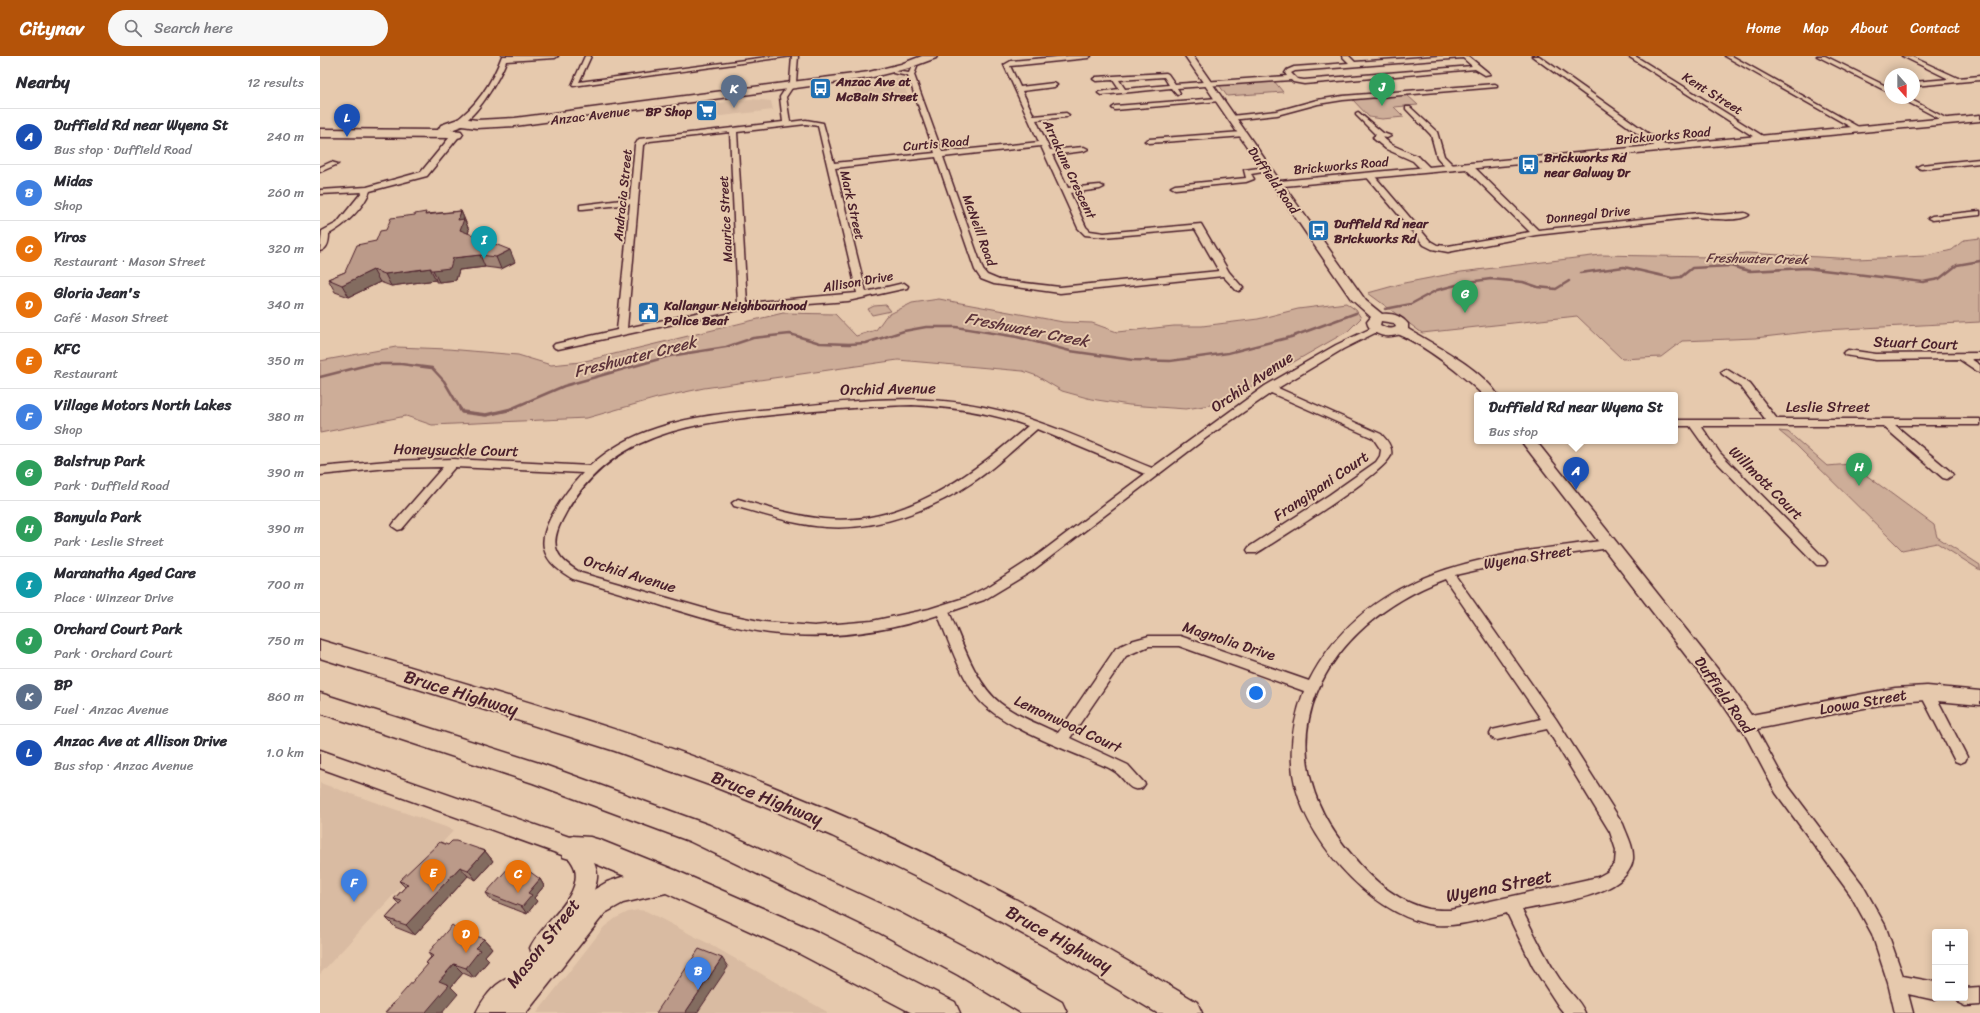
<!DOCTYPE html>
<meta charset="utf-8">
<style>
body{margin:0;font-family:Sriracha,sans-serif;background:#f7f7f7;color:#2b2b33}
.controls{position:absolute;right:12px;bottom:12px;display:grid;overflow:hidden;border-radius:4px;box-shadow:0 2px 10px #0003}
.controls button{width:36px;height:36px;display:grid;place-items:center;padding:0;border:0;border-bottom:1px solid #e1e1e2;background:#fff;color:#2b2b33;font:20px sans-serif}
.compass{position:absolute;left:1564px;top:12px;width:36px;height:36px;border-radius:50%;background:#fff;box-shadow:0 2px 10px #0003;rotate:159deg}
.you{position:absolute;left:936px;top:637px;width:14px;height:14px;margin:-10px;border:3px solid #fff;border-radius:50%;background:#1a73e8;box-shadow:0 0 0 6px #1a73e833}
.badge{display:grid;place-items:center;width:26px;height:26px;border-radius:50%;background:#b45309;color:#fff;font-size:13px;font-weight:700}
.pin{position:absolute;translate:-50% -33px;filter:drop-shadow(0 1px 2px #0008)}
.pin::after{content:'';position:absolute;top:21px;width:14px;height:12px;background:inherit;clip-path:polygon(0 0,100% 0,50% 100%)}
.popup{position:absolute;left:1154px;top:336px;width:204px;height:52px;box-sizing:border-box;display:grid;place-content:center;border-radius:4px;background:#fff;filter:drop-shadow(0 1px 3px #0005);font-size:13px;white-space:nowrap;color:#7c7c81}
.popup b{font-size:15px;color:#2b2b33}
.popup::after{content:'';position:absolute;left:50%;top:100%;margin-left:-8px;border:8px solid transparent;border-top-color:#fff}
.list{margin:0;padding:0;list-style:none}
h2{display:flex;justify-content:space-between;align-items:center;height:52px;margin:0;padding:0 16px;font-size:17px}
h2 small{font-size:13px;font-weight:400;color:#7c7c81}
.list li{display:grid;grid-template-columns:26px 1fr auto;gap:12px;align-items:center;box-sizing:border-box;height:56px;padding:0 16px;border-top:1px solid #e1e1e2}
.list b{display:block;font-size:15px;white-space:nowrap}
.list p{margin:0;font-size:13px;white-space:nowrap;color:#7c7c81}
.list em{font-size:13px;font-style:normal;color:#7c7c81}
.icon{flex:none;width:22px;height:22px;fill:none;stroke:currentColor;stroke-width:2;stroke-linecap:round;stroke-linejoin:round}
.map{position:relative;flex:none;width:1660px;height:957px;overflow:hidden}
header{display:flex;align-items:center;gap:24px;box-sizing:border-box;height:56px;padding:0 20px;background:#b45309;color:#fff}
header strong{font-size:19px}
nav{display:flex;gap:22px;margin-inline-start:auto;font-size:14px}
.search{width:280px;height:36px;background:#f7f7f7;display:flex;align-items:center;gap:10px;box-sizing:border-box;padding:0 14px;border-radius:22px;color:#7c7c81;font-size:15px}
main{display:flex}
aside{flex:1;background:#fff}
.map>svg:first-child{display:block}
.built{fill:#d9bba2}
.green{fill:#cdad98;stroke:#8c6662}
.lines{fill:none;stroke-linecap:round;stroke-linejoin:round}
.stream-far1{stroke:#845e5c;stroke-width:2.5}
.stream{stroke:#845e5c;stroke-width:3.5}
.street-casing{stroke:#4a1f2b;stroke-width:3}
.secondary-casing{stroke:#4a1f2b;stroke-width:3}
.primary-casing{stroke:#4a1f2b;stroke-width:3}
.highway-casing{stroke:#4a1f2b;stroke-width:3}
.street{fill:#e6c9ad;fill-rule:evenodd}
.secondary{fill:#e6c9ad;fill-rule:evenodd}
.primary{fill:#e6c9ad;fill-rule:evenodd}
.highway{fill:#e6c9ad;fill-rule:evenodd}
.wall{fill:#a18476;stroke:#4a1f2b}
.shaded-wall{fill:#836c60;stroke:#4a1f2b}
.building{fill:#bb9a89;stroke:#4a1f2b}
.labels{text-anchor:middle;stroke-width:4;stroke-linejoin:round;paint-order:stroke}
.far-poi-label{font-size:13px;font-weight:bold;fill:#4a1f2b;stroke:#e6c9ad;text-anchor:start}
.far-street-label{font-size:13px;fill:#4a1f2b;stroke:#e6c9ad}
.far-water-label{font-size:13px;font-style:italic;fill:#5d343b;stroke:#e6c9ad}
.street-label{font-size:15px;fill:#4a1f2b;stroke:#e6c9ad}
.water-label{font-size:16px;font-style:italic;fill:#5d343b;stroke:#e6c9ad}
.near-street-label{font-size:18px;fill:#4a1f2b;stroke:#e6c9ad}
</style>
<header>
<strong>Citynav</strong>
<div class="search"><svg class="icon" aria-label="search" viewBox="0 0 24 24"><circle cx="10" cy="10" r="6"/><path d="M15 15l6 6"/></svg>Search here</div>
<nav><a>Home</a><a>Map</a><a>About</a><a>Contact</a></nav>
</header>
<main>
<aside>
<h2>Nearby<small>12 results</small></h2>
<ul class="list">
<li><span class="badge" style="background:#1a4fb4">A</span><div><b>Duffield Rd near Wyena St</b><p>Bus stop · Duffield Road</p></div><em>240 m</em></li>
<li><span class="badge" style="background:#3f7fe0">B</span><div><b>Midas</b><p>Shop</p></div><em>260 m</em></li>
<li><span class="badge" style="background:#e8710a">C</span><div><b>Yiros</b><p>Restaurant · Mason Street</p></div><em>320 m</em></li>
<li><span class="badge" style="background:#e8710a">D</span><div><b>Gloria Jean's</b><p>Café · Mason Street</p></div><em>340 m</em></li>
<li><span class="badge" style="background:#e8710a">E</span><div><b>KFC</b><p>Restaurant</p></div><em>350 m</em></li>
<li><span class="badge" style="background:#3f7fe0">F</span><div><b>Village Motors North Lakes</b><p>Shop</p></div><em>380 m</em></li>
<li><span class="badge" style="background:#2e9e5b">G</span><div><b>Balstrup Park</b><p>Park · Duffield Road</p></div><em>390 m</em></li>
<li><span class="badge" style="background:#2e9e5b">H</span><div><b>Banyula Park</b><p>Park · Leslie Street</p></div><em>390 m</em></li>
<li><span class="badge" style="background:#0f9aa8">I</span><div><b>Maranatha Aged Care</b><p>Place · Winzear Drive</p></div><em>700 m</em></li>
<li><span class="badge" style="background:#2e9e5b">J</span><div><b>Orchard Court Park</b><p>Park · Orchard Court</p></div><em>750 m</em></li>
<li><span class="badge" style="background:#5c6f8a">K</span><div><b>BP</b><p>Fuel · Anzac Avenue</p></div><em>860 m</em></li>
<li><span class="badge" style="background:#1a4fb4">L</span><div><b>Anzac Ave at Allison Drive</b><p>Bus stop · Anzac Avenue</p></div><em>1.0 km</em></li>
</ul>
</aside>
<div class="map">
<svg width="1660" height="957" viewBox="0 0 1660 957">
<rect width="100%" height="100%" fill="#e6c9ad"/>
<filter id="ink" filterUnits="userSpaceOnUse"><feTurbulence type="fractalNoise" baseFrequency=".025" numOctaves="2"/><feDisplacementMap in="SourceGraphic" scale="8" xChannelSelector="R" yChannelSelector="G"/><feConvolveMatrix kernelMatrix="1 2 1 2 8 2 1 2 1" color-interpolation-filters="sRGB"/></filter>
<g filter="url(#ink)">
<path class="built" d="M582 21 588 41 539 46 533 29Z
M431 43 451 45 453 54 376 63V50Z
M0 727 134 774 0 918Z
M318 854 326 855 393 890 509 957H217L284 871 296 862 308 856Z"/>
<path class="green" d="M954 25 963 36 907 40 899 29Z
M1087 39 1098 49 1074 51 1084 61 1062 63 1049 61 1032 43Z
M1660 182V266L1504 274 1435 282 1362 285 1341 301 1302 303 1257 260 1102 277 1048 237 1084 227 1141 216 1280 199 1389 201 1426 197 1536 203 1606 200 1632 194 1644 184Z
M619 243 743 266 772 267 797 276 854 270H882L938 263 978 253 1026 247 1036 254 1041 262 1028 275 902 347 866 353 809 349 771 343 742 335 717 320 703 315 578 304 384 332 337 342 267 362 112 369 86 360 0 377V305L76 291 128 293 198 299 231 309 261 306 463 257 515 258 536 280 556 274 566 260 592 247Z
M566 249 571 255 552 259 548 253 554 250Z
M1459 375 1468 376 1507 410 1531 408 1614 469 1617 481 1660 509V514L1617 487 1582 494 1476 389Z"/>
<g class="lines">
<path class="stream-far1" d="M1260 217 1304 211 1352 222 1361 221 1372 212 1410 210 1430 215 1486 212 1603 226 1619 223 1637 209 1660 205
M1065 253 1091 248 1117 234 1148 226 1171 223 1203 226 1218 231 1236 233 1249 225
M0 321 51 308H81L112 312 124 325 141 354
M188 354 244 330 350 300 406 291 433 282 470 278 500 287 529 288 546 287 584 275 606 271H636L697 281 750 295 813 304 850 305 908 297 971 281 1036 257"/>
<path class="stream" d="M140 353 142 356 166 359 192 353"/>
<defs>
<path id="street" d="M182 0H238L235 2 186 5C181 20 152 72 133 69V67C157 50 172 27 182 0Z
M265 0H271L259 26 455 0H478L476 26 466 41 470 66 486 64 503 67 514 107 615 97 588 20 573 17V15L589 17 592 10 597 11 594 19 622 96 719 86 684 9 691 5 748 0H771L768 2 690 10 700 31 734 27 737 29 734 31 702 35 714 60 746 57 749 59 746 61 716 64 730 94 764 91 768 93 764 95 732 99 748 132 780 129 784 131 780 133 750 137 766 171 770 175 784 177 881 168 909 216 923 232 919 235 916 234 903 220 740 237 674 228 661 223 655 214 616 101 515 112 546 236 584 227 588 230 587 232 528 245 423 253 238 293 235 292 233 290 235 288 297 274 310 148 263 153H260V149L310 143 315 89 319 83 463 66 460 41 470 26 472 0 253 30 252 29ZM486 68 498 70 537 237 427 247 417 76ZM410 76 418 248 307 272 323 89 330 85ZM721 90 758 172 765 179 784 181 875 173 899 215 740 231 679 224 667 219 663 214 623 101Z
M1022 0H1029L1035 6 1119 0H1148L1170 18 1165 19 1155 13 984 28 973 26 971 24 857 32 860 37 857 39 851 32 781 39 778 37 779 36 799 33 793 24 776 25 773 23 776 21 846 17 848 18 855 28 967 20 965 17 967 14 974 11 1029 7ZM1143 2 1152 10 984 24 977 23 971 17 975 15ZM844 21 849 29 805 33 799 24Z
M1212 0H1219L1346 90V94H1340Z
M1308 0H1315L1446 82 1439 84Z
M1405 0H1412L1542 73 1536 74Z
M1497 0H1505L1570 32V37Z
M1582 0H1590L1638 22 1660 20V24L1594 30V26L1629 23Z
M1175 28 1177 29V31L1023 44 998 48 957 59 911 64 908 62 911 60 957 55 997 44 1023 40Z
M898 42 900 43V45L795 54 792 52 795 50Z
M1580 42H1588L1631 65 1626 66Z
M1086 51H1090L1117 76 1124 100 1134 110V114H1128L1117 101 1111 79 1086 53Z
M1038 56 1063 77 1071 80 1067 82 1062 81 1072 89 1099 101 1110 112V116H1104L1093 105 1066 93 1054 83 1053 81 1056 79 1036 59V57Z
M134 76 141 78 107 120 50 135C43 152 26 169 9 178 9 185 8 193 0 195L2 175 17 167 42 136 0 138V134L47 131 101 116Z
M922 76 926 78 925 80 829 87 825 85 829 83Z
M1660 103V107L1601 113 1597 111 1601 109Z
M11 106 18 108 0 116V111Z
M1145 108H1151L1218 174 1378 157 1397 159 1425 157 1429 159C1421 166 1389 163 1378 161L1216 179 1128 196 1112 193 1104 189 1045 119 1052 117 1110 185 1117 189 1128 190 1210 176 1145 112Z
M946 111H949V115L931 118 934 123 926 126 855 133 851 131 855 129 926 122 924 114Z
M1660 155V159L1612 164 1608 162 1612 160Z
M1056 270 1059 271 1061 273 1059 275 1023 293 958 332 1061 378C1066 383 1073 391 1071 399 1066 417 959 483 937 497H929L927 494 929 491 1009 439 1056 406 1060 400 1061 394 1053 382 951 337 886 382 712 515 664 544 629 556C642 585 655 627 680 647 697 660 718 668 738 677L796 592 811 585 829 580H860L989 625C1049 508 1173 499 1289 484L1293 485 1295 488 1293 491 1289 492 1193 506 1135 519 1236 663 1303 768C1307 779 1314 791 1313 803 1308 841 1232 847 1202 854 1214 877 1225 901 1239 922 1247 934 1260 944 1265 957H1244L1239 951 1213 911 1187 857C1162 863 1134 873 1109 868 1048 856 982 780 973 718 969 689 974 662 984 635L859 590H829L806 600 750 682 808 709 825 728 822 732C810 737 806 725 798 718 795 715 791 713 787 711 752 696 677 670 656 640 639 616 629 586 618 559 567 576 512 583 459 578 420 574 383 562 346 551 315 541 284 532 253 523 241 516 227 507 224 492 219 470 248 433 263 417L135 411 82 473 78 474 72 470 74 467 123 411 68 412 0 419V411L68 405 133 403 270 410C290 392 312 380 337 372 378 358 421 356 463 352 529 345 598 337 664 351 723 363 777 390 832 412L945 330 1016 289ZM592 349C631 351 670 356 708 370 652 419 583 471 504 463 475 460 446 451 418 443L412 447 414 450C444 458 474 469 506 471 558 475 614 453 656 424 678 409 697 390 717 373L825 418 719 498 671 529 647 541 609 553 552 565 494 570 444 566 400 557 261 517C237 503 228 491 242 464 287 375 373 367 462 358 505 354 548 350 592 349ZM1125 523 1221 663 1172 674 1170 678 1172 682 1177 684 1227 673 1290 776 1296 794 1295 807 1287 816 1278 821 1130 854C1123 854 1116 854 1109 853 1077 846 1051 823 1031 798 937 688 1003 569 1125 523Z
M1528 294 1556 298 1660 297V303H1651L1660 309V317L1639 303 1556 304 1525 299 1523 297Z
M1406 313 1430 328 1457 363H1660V369H1575L1631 416 1633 419 1627 423 1623 422 1563 370H1381L1400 397 1505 503 1507 506 1505 509H1497L1392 401 1370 370H1355V364H1446L1422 332 1402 318 1401 316Z
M1607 632 1612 633 1645 697 1647 701 1645 705 1640 707 1635 705 1600 637 1602 633Z
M1426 661 1431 663 1466 727 1542 828 1565 869 1583 920 1615 926V942H1619L1615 944 1588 938 1593 957H1575L1568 927 1552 878 1530 838 1456 737 1419 667 1421 663Z
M1660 931V949L1645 950 1639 947 1637 942H1645V932Z"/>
<path id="secondary" d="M865 0H873L960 125 1660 59V65L964 130 1046 245 1062 258C1072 257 1082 260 1088 268V273C1116 290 1159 311 1178 339H1163C1144 320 1106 290 1080 279 1077 278 1075 280 1071 280 1061 281 1049 276 1047 266L1051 261 1031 243ZM1061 265 1074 267 1076 271C1070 274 1065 272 1060 269Z
M1201 385H1216L1411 630 1431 659 1575 632 1607 630 1660 635V649L1607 644 1575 646 1426 675 1419 672 1397 640Z
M253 783C261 786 264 790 268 796 273 804 278 813 277 822 275 844 241 895 221 903L213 900 210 892C220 868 262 843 255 813 253 806 246 799 242 792L246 785Z
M186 923 194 927 198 935 194 943 183 957H156C162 944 173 929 186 923Z"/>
<path id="primary" d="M0 694 261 785 265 792 261 799 253 803 0 712Z"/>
<path id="highway" d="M602 0H617L616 2 589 12 549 22 195 70 157 72 142 70 131 74 141 75 143 78 141 81 137 82 0 81V73L118 74 121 69 141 62 157 64 195 62 549 16 581 8Z
M0 584C158 632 320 675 473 739 614 796 747 868 877 946L882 957H837L744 901 629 837 512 780 452 754 392 730 295 695 0 602Z
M0 637 219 707 389 769 580 857 660 899 742 946 747 957H701L638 919 560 877 369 785 213 727 0 657Z
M253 780 270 781 280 784 357 815 500 877 635 946 640 957H592L478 897 346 837 303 847 285 857 206 957H170L175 946 265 839 287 826 305 820 269 805 253 804 243 801 239 792 243 783Z"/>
</defs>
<use href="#street" class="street-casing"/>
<use href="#secondary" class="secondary-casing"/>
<use href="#primary" class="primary-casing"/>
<use href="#highway" class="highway-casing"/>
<use href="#street" class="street"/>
<use href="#secondary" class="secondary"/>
<use href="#primary" class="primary"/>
<use href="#highway" class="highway"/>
</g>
<path class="wall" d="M141 155 149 174 148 178 195 206 181 213 165 211 139 214 136 224 119 226H116V224L71 230 60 226 29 241 15 236 8 223 25 216 56 185 107 158Z
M128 789 165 795 173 805 156 824 148 820 95 879 75 871 66 862 79 848 74 843 85 831 79 825Z
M205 821 220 823 224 830 214 842 217 845 207 858 171 844 166 837Z
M140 875 164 883 172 892 165 900 169 904 154 922 143 917 131 931 138 938 106 907 111 901 108 897Z"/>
<path class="shaded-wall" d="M141 155 149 174 146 186 140 174 138 164Z
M190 194 195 206 181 213 176 201Z
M160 199 165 211 139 214 136 224 119 226 113 214 133 202Z
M111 212V214L116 224 71 230 65 218Z
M53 214 60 226 29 241 22 229Z
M165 795 173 805 156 824 148 814Z
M140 811 148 820 95 879 86 869Z
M220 823 224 830 214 842 217 845 207 858 202 851 208 837Z
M164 883 172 892 165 900 169 904 154 922 146 912 155 892Z
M402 902 408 911 377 957H365Z
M134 908 143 917 131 931 138 938 122 957H105L119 925Z"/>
<path class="building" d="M141 155 138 164 144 163 140 174 190 194 176 201 160 199 133 202 130 212 113 214H111V212L65 218 53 214 22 229 8 223 25 216 37 189 56 185 60 175 66 174 71 162 95 159V158L106 156 105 159Z
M132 785H136L165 795 148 814 140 811 86 869 66 862 82 845 74 843 88 828 79 825 120 786 128 789Z
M190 810 205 821 209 815 220 823 208 837 212 839 202 851 166 837Z
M132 869 140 875 142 874 164 883 155 892 160 894 146 912 134 908 119 925 129 929 105 957H65L108 908 106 907 113 900 108 897Z
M379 893 402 902 365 957H336Z"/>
</g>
<defs>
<symbol id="bus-square" viewBox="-11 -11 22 22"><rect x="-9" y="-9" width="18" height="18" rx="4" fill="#1f6fb2" stroke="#e6c9ad"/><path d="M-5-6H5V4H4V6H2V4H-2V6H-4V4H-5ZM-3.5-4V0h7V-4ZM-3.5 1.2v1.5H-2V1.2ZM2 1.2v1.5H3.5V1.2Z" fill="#fff"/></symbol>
<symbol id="supermarket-square" viewBox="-11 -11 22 22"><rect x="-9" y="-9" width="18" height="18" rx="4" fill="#1f6fb2" stroke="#e6c9ad"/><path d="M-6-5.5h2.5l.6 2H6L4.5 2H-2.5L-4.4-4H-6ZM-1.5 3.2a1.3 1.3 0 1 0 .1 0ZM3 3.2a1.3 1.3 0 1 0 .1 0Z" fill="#fff"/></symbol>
<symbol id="civic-square" viewBox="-11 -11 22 22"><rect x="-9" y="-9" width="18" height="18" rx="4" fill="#1f6fb2" stroke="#e6c9ad"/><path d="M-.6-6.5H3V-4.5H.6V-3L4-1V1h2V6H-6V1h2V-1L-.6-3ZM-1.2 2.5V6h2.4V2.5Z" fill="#fff"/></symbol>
</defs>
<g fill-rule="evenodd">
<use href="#bus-square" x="488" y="20" width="25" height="25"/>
<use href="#supermarket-square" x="374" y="42" width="25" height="25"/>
<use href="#bus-square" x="1196" y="96" width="25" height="25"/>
<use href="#bus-square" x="986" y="162" width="25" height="25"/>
<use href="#civic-square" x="316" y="244" width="25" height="25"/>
</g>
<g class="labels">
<g class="far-poi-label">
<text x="516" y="30">Anzac Ave at<tspan x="516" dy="15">McBain Street</tspan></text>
<text x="372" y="60" text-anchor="end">BP Shop</text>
<text x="1224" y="106">Brickworks Rd<tspan x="1224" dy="15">near Galway Dr</tspan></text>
<text x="1014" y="172">Duffield Rd near<tspan x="1014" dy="15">Brickworks Rd</tspan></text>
<text x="344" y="254">Kallangur Neighbourhood<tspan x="344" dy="15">Police Beat</tspan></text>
</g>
<g class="far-street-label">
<text transform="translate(1393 37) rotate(32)" y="5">Kent Street</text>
<text transform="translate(270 59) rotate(-7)" y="5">Anzac Avenue</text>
<text transform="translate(1343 79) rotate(-5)" y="5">Brickworks Road</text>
<text transform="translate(616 87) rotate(-5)" y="5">Curtis Road</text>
<text transform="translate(1021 109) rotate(-5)" y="5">Brickworks Road</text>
<text transform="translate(750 113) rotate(65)" y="5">Arrakune Crescent</text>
<text transform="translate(954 124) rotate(55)" y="5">Duffield Road</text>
<text transform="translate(302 139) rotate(-84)" y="5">Andracia Street</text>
<text transform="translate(533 149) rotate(77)" y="5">Mark Street</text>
<text transform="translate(1268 158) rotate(-6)" y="5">Donnegal Drive</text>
<text transform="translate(405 163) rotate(-93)" y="5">Maurice Street</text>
<text transform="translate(660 174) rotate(70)" y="5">McNeill Road</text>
<text transform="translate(538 225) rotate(-10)" y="5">Allison Drive</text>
</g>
<g class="far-water-label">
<text transform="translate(1437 202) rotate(1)" y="5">Freshwater Creek</text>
</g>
<g class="street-label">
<text transform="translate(1596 287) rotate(2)" y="5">Stuart Court</text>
<text transform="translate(932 326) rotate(-34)" y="5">Orchid Avenue</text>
<text transform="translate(568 333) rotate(-1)" y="5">Orchid Avenue</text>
<text x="1508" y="356">Leslie Street</text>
<text transform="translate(136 394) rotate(1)" y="5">Honeysuckle Court</text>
<text transform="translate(1446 427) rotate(45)" y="5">Willmott Court</text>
<text transform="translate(1001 430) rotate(-34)" y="5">Frangipani Court</text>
<text transform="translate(1208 501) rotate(-9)" y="5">Wyena Street</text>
<text transform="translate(310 518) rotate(17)" y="5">Orchid Avenue</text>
<text transform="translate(909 585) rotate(18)" y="5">Magnolia Drive</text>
<text transform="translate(1404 639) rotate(55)" y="5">Duffield Road</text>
<text transform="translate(1543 646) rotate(-10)" y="5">Loowa Street</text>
<text transform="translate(748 668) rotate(25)" y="5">Lemonwood Court</text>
</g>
<g class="water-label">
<text transform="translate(707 273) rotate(11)" y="6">Freshwater Creek</text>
<text transform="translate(315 300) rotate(-14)" y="6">Freshwater Creek</text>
</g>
<g class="near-street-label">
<text transform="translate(141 637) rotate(17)" y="6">Bruce Highway</text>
<text transform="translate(447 742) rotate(22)" y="6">Bruce Highway</text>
<text transform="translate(1179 830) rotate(-11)" y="6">Wyena Street</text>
<text transform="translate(739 883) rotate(29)" y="6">Bruce Highway</text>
<text transform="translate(223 887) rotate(-52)" y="6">Mason Street</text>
</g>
</g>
</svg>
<div class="controls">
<button>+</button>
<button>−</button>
</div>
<svg class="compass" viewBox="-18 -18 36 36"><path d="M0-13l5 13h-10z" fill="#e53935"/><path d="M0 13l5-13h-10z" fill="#7c7c81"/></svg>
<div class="you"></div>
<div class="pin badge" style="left:1256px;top:434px;background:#1a4fb4">A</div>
<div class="popup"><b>Duffield Rd near Wyena St</b>Bus stop</div>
<div class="pin badge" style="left:378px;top:934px;background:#3f7fe0">B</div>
<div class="pin badge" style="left:198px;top:837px;background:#e8710a">C</div>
<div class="pin badge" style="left:146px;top:897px;background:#e8710a">D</div>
<div class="pin badge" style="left:113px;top:836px;background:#e8710a">E</div>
<div class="pin badge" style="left:34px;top:846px;background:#3f7fe0">F</div>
<div class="pin badge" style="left:1145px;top:257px;background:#2e9e5b">G</div>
<div class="pin badge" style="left:1539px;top:430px;background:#2e9e5b">H</div>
<div class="pin badge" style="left:164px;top:203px;background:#0f9aa8">I</div>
<div class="pin badge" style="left:1062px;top:50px;background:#2e9e5b">J</div>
<div class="pin badge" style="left:414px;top:52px;background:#5c6f8a">K</div>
<div class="pin badge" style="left:27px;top:81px;background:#1a4fb4">L</div>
</div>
</main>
